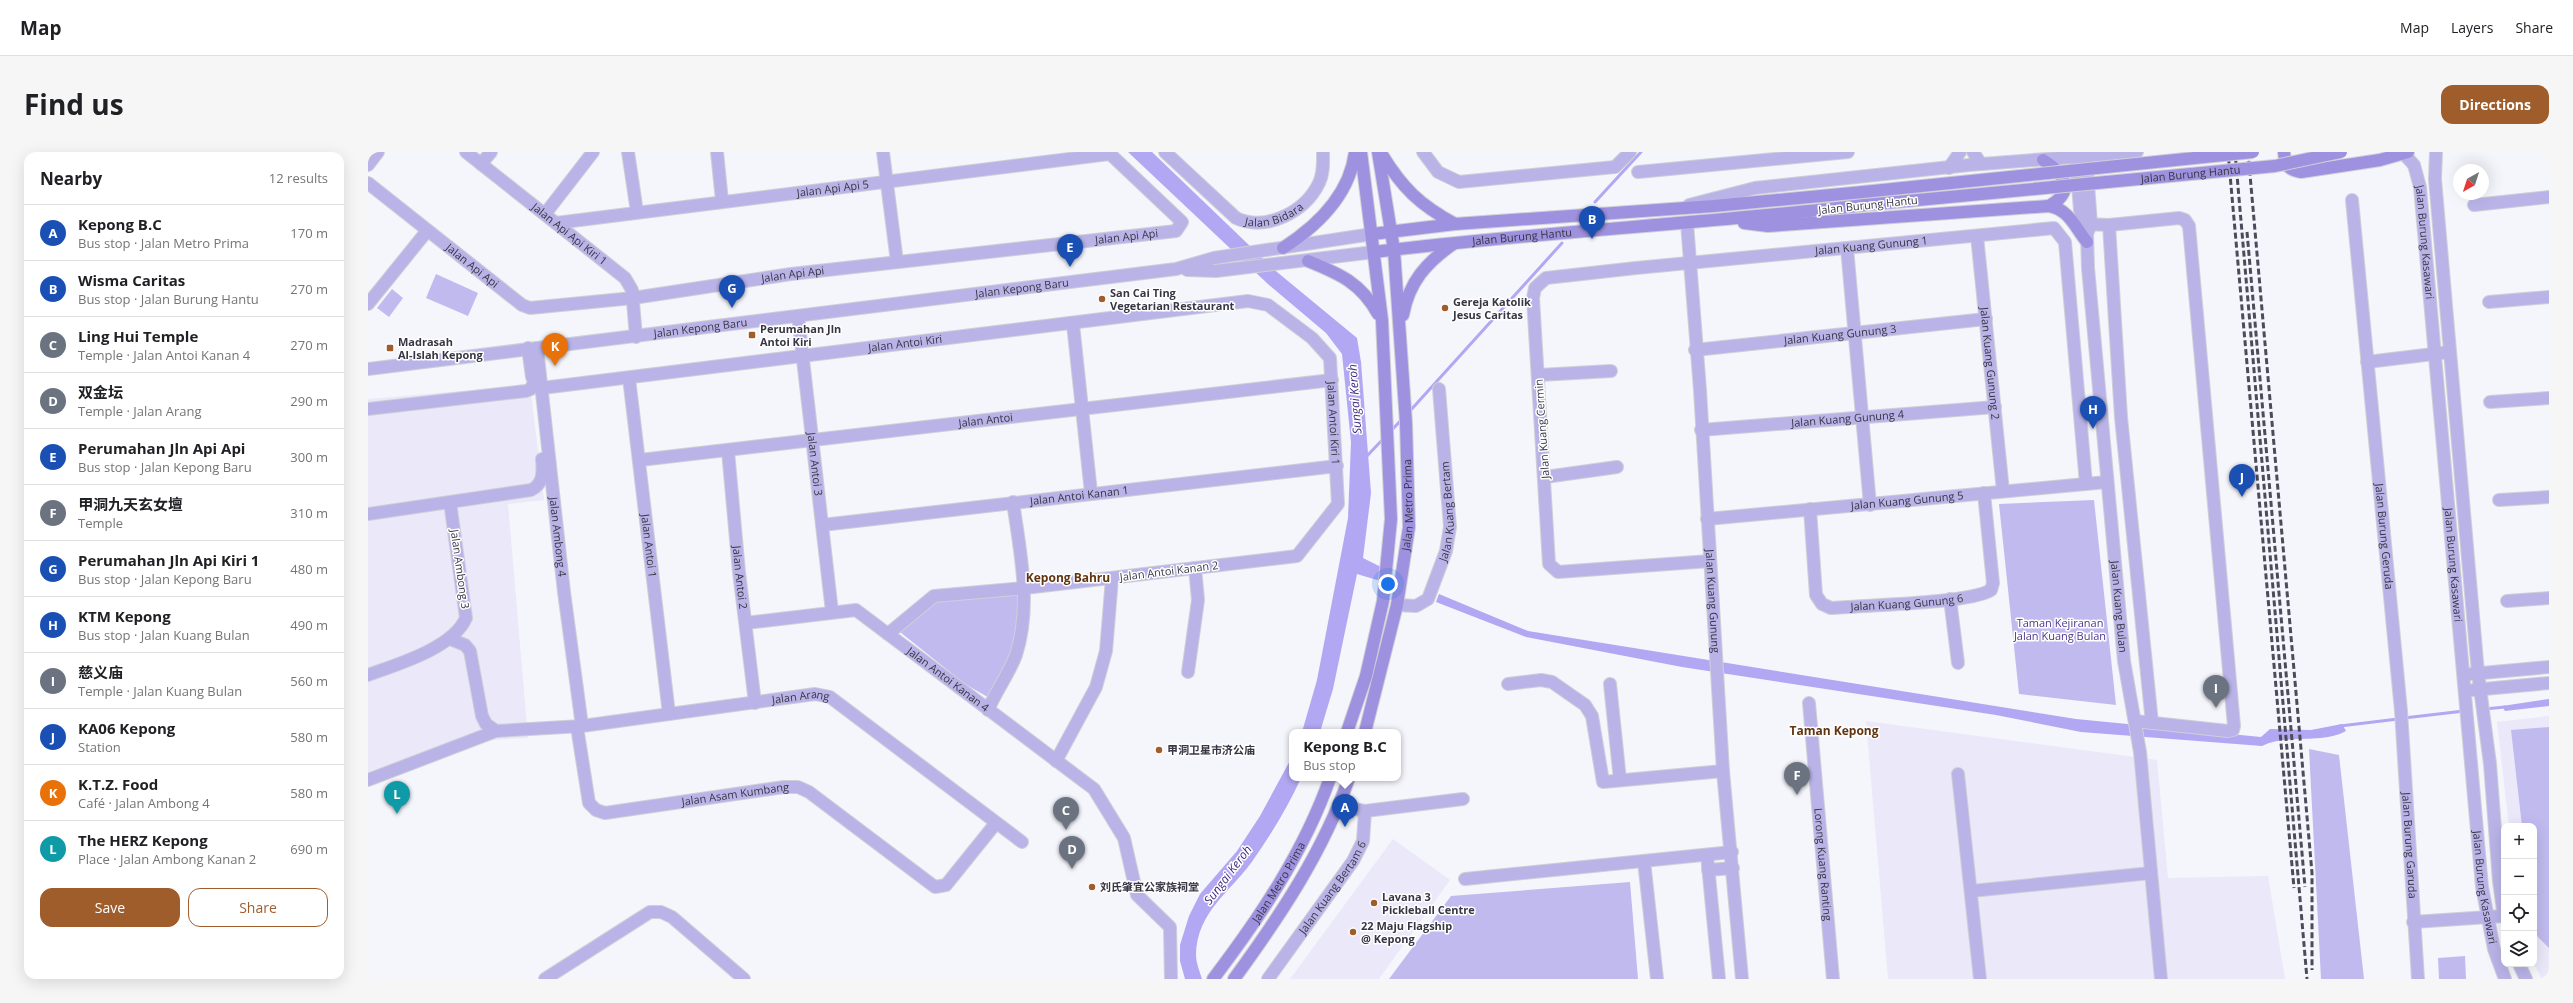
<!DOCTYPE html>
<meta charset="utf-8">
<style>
body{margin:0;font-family:"Open Sans","Noto Sans SC",sans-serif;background:#f6f6f6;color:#202124}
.controls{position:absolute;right:12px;bottom:12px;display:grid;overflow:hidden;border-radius:8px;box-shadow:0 4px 16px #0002}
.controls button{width:36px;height:36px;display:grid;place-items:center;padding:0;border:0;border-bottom:1px solid #e0e0e0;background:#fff;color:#202124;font:20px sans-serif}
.compass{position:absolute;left:2085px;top:12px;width:36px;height:36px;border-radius:50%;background:#fff;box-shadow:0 4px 16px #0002;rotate:219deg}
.you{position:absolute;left:1020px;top:432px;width:14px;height:14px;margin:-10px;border:3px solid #fff;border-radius:50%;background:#1a73e8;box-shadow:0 0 0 6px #1a73e833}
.badge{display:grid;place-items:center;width:26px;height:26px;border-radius:50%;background:#a05d2c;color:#fff;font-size:13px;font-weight:700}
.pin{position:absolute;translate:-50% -33px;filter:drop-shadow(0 1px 2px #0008)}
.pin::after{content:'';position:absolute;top:21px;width:14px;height:12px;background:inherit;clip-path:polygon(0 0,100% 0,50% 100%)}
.popup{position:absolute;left:921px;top:577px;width:112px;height:52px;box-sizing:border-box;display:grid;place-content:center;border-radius:8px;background:#fff;filter:drop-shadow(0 1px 3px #0005);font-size:13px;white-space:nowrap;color:#757577}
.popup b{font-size:15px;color:#202124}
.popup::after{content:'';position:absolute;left:50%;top:100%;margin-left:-8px;border:8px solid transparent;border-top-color:#fff}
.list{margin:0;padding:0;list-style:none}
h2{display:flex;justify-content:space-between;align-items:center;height:52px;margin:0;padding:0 16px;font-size:17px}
h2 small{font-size:13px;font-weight:400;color:#757577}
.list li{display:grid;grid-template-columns:26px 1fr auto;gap:12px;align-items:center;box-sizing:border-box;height:56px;padding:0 16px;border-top:1px solid #e0e0e0}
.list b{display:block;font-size:15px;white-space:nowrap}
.list p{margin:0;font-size:13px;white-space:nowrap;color:#757577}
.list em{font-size:13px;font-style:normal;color:#757577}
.actions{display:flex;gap:8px;padding:12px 16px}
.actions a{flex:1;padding:9px 0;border:1px solid #a05d2c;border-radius:12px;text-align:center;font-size:14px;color:#a05d2c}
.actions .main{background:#a05d2c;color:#fff}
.icon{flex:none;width:22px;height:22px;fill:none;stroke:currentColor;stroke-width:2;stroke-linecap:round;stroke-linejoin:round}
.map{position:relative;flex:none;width:2181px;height:827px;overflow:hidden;border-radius:12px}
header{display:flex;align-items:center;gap:24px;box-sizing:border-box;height:56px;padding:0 20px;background:#fff;border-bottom:1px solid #e0e0e0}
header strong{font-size:19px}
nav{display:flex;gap:22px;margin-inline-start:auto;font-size:14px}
.intro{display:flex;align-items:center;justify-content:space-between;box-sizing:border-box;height:96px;padding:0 24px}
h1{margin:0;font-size:28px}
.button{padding:10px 18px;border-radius:12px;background:#a05d2c;color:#fff;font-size:14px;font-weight:700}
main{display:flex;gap:24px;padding:0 24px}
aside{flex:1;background:#fff;border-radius:12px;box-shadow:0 4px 16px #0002}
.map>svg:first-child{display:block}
.built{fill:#eae8f9}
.green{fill:#c1baef}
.water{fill:#b2a7f2}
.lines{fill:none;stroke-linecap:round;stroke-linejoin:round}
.stream{stroke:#b2a7f2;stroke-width:3}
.minor-casing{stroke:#cfcfd7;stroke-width:14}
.tertiary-casing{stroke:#cfcfd7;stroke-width:14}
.secondary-casing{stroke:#cfcfd7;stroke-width:14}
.minor{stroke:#bab3e8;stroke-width:12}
.tertiary{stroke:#bab3e8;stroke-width:12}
.secondary{stroke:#9e91df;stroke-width:12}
.rail{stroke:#4d4b59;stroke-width:3;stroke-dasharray:6 3;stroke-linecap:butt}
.secondary-bridge-casing{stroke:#cfcfd7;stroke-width:14;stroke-linecap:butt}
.secondary-bridge{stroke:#9e91df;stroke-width:12}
.poi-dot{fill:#a05d2c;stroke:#fff;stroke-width:1.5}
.labels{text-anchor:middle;stroke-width:3;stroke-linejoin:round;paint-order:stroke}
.street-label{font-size:11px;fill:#383644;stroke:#fff}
.poi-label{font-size:11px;font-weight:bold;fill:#383644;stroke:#fff;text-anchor:start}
.park-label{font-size:11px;fill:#4c368c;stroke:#fff}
.water-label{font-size:12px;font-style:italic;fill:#3f287d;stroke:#fff}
.neighbourhood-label{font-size:12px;font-weight:bold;fill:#623512;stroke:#fff}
</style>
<header>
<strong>Map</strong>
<nav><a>Map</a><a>Layers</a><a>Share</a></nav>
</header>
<div class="intro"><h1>Find us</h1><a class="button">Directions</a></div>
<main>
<aside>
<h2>Nearby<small>12 results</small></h2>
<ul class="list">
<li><span class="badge" style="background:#1a4fb4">A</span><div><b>Kepong B.C</b><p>Bus stop · Jalan Metro Prima</p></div><em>170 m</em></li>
<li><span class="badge" style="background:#1a4fb4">B</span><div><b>Wisma Caritas</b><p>Bus stop · Jalan Burung Hantu</p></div><em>270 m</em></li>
<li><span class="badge" style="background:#6b7280">C</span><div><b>Ling Hui Temple</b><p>Temple · Jalan Antoi Kanan 4</p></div><em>270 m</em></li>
<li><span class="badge" style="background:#6b7280">D</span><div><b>双金坛</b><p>Temple · Jalan Arang</p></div><em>290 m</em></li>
<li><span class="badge" style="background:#1a4fb4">E</span><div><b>Perumahan Jln Api Api</b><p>Bus stop · Jalan Kepong Baru</p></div><em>300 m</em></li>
<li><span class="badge" style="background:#6b7280">F</span><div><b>甲洞九天玄女壇</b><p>Temple</p></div><em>310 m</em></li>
<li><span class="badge" style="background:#1a4fb4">G</span><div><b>Perumahan Jln Api Kiri 1</b><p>Bus stop · Jalan Kepong Baru</p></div><em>480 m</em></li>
<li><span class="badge" style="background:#1a4fb4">H</span><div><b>KTM Kepong</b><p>Bus stop · Jalan Kuang Bulan</p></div><em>490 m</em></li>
<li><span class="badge" style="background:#6b7280">I</span><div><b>慈义庙</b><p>Temple · Jalan Kuang Bulan</p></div><em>560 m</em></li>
<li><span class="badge" style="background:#1a4fb4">J</span><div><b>KA06 Kepong</b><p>Station</p></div><em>580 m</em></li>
<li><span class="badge" style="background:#e8710a">K</span><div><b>K.T.Z. Food</b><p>Café · Jalan Ambong 4</p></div><em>580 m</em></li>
<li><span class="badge" style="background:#0f9aa8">L</span><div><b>The HERZ Kepong</b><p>Place · Jalan Ambong Kanan 2</p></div><em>690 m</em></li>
</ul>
<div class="actions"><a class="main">Save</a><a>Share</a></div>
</aside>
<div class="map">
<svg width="2181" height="827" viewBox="0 0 2181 827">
<rect width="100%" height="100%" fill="#f5f5fc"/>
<path class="built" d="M162 233 176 348 140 352 160 586 124 588 0 631V247Z
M2181 564V827H2174L2166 812V674H2141L2129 570Z
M1498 569 1789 608 1800 726 1900 724 1917 827H1520Z
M1025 687 1082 728 1011 827H922Z"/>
<path class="green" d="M68 122 110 141 100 164 58 146Z
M24 137 35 146 21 165 9 156Z
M1726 348 1748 553 1651 542 1631 352Z
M657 436 651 490 625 548 597 532 527 476 566 444Z
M2181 575V796L2166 781V674H2154L2143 578Z
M1941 597 1971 603 1996 827H1953Z
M1262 730 1270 827H1021L1083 744Z
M2097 804 2098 827H2071L2070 806Z"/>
<path class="water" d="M760 0H784L909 120 989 186 993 210 1003 341 995 406 1013 415 1012 426 1009 428 989 422 965 537 952 580H934L949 528 980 366 983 290 974 202 958 181 901 133Z
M1071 442 1160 479 1708 567 1893 585 1902 577 1943 578 1974 572 1978 579C1952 593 1920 581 1894 594L1713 580 1628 563 1314 515 1158 485 1068 450Z
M2181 547V554L2137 559 2134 554Z
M924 605V626H933C920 655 902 684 883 711 861 741 829 760 828 803 828 811 832 820 834 827H817L812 809V793L821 764 832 742 869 699 892 664Z"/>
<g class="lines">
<path class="stream" d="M1227 50 1273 0
M1041 260 1194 91
M1023 279 1034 267
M998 305 1016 286
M2117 557 2137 555
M2036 566 2096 559
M1972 574 2030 567"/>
<defs>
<g id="minor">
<path id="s1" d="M98 0 257 126 264 138 268 185"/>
<path d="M260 0 269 60"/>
<path d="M349 0 354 49"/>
<path d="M515 0 529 110"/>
<path id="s2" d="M797 0 868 66C898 80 937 60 951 31 956 21 955 10 955 0"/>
<path d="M1055 0 1070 20 1091 30 1247 15 1262 0"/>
<path d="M1605 0 1613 12"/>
<path id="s3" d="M1718 5 1723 72 1719 82 1720 116 1756 509 1772 600 1793 827"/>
<path d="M1708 9 1712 58 1718 79"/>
<path d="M113 12 123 0"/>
<path d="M0 13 10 0"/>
<path d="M1581 16 1592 0"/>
<path d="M1270 20 1480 0"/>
<path id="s4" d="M0 31 154 153 162 156 265 146 423 122 808 79 814 70 740 0"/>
<path id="s5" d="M1984 48 2033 559 2050 827"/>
<path d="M1321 53 1387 36 1601 13 1769 0"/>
<path d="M2106 53 2181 45"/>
<path d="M177 62 225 0"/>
<path id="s6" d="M188 71 741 2"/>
<path d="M1716 72 1741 73 1811 66 1817 68 1821 74 1866 574 1865 578 1860 579 1767 569"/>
<path d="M1741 73 1753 265 1784 571"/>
<path id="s7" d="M1609 84 1635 339"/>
<path d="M1479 96 1502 353"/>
<path d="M2121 150 2181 145"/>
<path d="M0 152 59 79"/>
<path id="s8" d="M430 164 464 460"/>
<path d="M705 172 723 341"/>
<path d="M160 196 164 225"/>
<path id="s9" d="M169 196 196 440 214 574"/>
<path id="s10" d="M1327 198 1618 167"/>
<path d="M1999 210 2082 200"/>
<path d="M1171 223 1243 219"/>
<path id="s11" d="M261 226 301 562"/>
<path id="s12" d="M174 236 880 149 900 153 944 186 962 206 970 352 929 404 657 436 566 444 520 482"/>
<path d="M2122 250 2181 246"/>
<path d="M0 257 158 239 163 237 165 232"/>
<path id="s13" d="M1333 278 1627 255"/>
<path id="s14" d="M360 299 371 420 387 551"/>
<path id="s15" d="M272 308 964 228"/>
<path d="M1177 325 1249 315"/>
<path d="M2131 348 2181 345"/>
<path id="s16" d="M1442 357 1448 443 1454 452 1463 456C1495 453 1600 452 1623 438L1625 431 1616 341"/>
<path d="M0 362 163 338C176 332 175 319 174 307"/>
<path id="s17" d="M1339 367 1739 330"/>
<path id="s18" d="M454 373 969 314"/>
<path id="s19" d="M1342 409 1190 420 1181 412 1165 146 1167 136 1178 126 1268 116 1686 76 1697 90 1718 332"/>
<path d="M1582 447 1590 511"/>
<path d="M2139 449 2181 446"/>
<path id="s20" d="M1029 453 1048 454 1060 447 1078 399 1082 375 1071 237"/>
<path id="s21" d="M378 471 488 458 726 637 756 686 769 743 802 775 803 827"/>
<path d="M82 487 97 493 102 499 114 564 118 572 128 579"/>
<path d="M820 520 830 448 827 416"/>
<path d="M0 523C30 512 85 496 98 466L82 350"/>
<path d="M1140 532 1173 528 1184 530 1217 553 1224 564 1235 630 1355 619"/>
<path d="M1242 532 1252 628"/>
<path id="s22" d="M1441 551 1465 827"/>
<path d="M620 558C628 539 641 522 648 503 664 453 652 400 645 350"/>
<path id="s23" d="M209 575 221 651 228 658 237 661 416 635H430L441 640 567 735 578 733 628 671"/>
<path d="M688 609 728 535 738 499 744 426"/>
<path d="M1590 622 1612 827"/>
<path id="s24" d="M0 628 128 579 214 574 447 542 462 545 654 690"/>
<path d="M973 649 983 656 997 659 1095 647"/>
<path d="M1339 703 1351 827"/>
<path d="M1276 709 1289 827"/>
<path d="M1340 718 1365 716"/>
<path d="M1097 727 1364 700"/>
<path d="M1603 739 1783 721"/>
<path d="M2045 770 2136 764"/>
<path d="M177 827 282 760H293L304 765 376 827"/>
<path id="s25" d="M900 827 985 709 995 689 997 659"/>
</g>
<g id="tertiary">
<path d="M2068 0 2067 27 2110 521 2122 612 2131 729 2136 765"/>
<path id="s26" d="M2036 2 2046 13 2052 35 2114 735 2126 797 2137 827"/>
<path id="s27" d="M1319 71 1332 238 1355 619 1374 827"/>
<path d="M819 118 848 119 1006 100"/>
<path id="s28" d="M0 217 808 117 846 106 1004 82"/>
<path d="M2103 522 2181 515"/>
<path d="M2105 538 2181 531"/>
<path d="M2151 812 2158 827"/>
</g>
<g id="secondary">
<path d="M1916 0C1917 13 1920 18 1933 20L2012 8 2040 0"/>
<path d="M1013 1C1034 36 1052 53 1087 72"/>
<path d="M1675 8C1696 21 1708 39 1681 54"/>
<path d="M1376 71 1400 74 1681 54C1701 57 1708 77 1719 90"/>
<path d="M1004 82 1087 72 1346 54 1495 40"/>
<path d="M915 96C949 74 982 42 987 0"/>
<path id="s29" d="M1006 100C1169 80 1334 72 1497 53"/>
<path d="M940 109C972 122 993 131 1010 162"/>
<path d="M1035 163C1041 130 1058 111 1085 92"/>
<path d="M979 580 998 524 1015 449 1023 367 1014 168 993 0"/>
<path id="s30" d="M997 580 1029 453 1041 375 1038 271 1026 98 1010 0"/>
<path id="s31" d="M845 827C892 765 936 700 962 626"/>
<path d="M866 827C912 764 955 700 981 626"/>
</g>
</defs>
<use href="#minor" class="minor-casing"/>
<use href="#tertiary" class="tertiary-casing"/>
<use href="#secondary" class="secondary-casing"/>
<use href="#minor" class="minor"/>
<use href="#tertiary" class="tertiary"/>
<use href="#secondary" class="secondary"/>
<path class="rail" d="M1860 0 1926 736
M1867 0 1939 827
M1880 0 1944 721V818
M1879 80 1937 735"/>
<defs>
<g id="secondary-bridge">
<path d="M1495 40 1885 0"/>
<path id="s32" d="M1497 53 1907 14 1973 0"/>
</g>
</defs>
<use href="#secondary-bridge" class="secondary-bridge-casing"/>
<use href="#secondary-bridge" class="secondary-bridge"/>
</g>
<g class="poi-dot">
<circle cx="734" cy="147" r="4"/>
<circle cx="1077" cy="156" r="4"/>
<rect x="380" y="179" width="8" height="8" rx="2"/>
<rect x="18" y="192" width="8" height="8" rx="2"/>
<circle cx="791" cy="598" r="4"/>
<circle cx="724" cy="735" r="4"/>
<circle cx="1006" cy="751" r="4"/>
<circle cx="985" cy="780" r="4"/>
</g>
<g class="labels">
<g class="street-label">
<text dy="4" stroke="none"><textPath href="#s32" startOffset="327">Jalan Burung Hantu</textPath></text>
<text dy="4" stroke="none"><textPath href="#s6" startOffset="279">Jalan Api Api 5</textPath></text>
<text transform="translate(1500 53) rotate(-6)" y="4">Jalan Burung Hantu</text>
<text dy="4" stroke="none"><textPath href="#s2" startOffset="137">Jalan Bidara</textPath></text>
<text dy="4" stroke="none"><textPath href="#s1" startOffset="132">Jalan Api Api Kiri 1</textPath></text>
<text dy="4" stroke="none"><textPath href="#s4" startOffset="806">Jalan Api Api</textPath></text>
<text dy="4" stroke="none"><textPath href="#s29" startOffset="149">Jalan Burung Hantu</textPath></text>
<text dy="4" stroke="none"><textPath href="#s26" startOffset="93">Jalan Burung Kasawari</textPath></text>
<text dy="4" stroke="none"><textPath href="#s19" startOffset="783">Jalan Kuang Gunung 1</textPath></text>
<text dy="4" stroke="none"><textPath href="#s4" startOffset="133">Jalan Api Api</textPath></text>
<text dy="4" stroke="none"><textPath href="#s4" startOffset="470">Jalan Api Api</textPath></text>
<text dy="4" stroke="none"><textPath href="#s28" startOffset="659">Jalan Kepong Baru</textPath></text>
<text dy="4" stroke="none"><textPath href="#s28" startOffset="335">Jalan Kepong Baru</textPath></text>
<text dy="4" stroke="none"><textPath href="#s10" startOffset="146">Jalan Kuang Gunung 3</textPath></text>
<text dy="4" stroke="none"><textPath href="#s12" startOffset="366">Jalan Antoi Kiri</textPath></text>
<text dy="4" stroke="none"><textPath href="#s7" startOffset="128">Jalan Kuang Gunung 2</textPath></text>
<text dy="4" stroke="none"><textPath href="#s13" startOffset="147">Jalan Kuang Gunung 4</textPath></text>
<text dy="4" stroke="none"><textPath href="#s15" startOffset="348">Jalan Antoi</textPath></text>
<text dy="4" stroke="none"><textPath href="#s12" startOffset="879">Jalan Antoi Kiri 1</textPath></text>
<text transform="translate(1174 277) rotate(-94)" y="4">Jalan Kuang Cermin</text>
<text dy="4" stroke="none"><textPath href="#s8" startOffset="149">Jalan Antoi 3</textPath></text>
<text dy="4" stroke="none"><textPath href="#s18" startOffset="259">Jalan Antoi Kanan 1</textPath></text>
<text dy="4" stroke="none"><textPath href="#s17" startOffset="201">Jalan Kuang Gunung 5</textPath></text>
<text dy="4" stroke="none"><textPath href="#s30" startOffset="232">Jalan Metro Prima</textPath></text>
<text dy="4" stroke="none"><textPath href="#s20" startOffset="124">Jalan Kuang Bertam</textPath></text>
<text dy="4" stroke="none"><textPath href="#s5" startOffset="338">Jalan Burung Geruda</textPath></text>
<text dy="4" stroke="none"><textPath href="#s9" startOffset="190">Jalan Ambong 4</textPath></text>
<text dy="4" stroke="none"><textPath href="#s11" startOffset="169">Jalan Antoi 1</textPath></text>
<text dy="4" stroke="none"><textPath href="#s26" startOffset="417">Jalan Burung Kasawari</textPath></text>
<text transform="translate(92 417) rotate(82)" y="4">Jalan Ambong 3</text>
<text transform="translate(801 419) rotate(-7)" y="4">Jalan Antoi Kanan 2</text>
<text dy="4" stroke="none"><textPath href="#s14" startOffset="127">Jalan Antoi 2</textPath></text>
<text dy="4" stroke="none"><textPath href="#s27" startOffset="379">Jalan Kuang Gunung</textPath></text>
<text dy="4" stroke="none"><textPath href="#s16" startOffset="183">Jalan Kuang Gunung 6</textPath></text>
<text dy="4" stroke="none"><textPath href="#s3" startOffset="452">Jalan Kuang Bulan</textPath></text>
<text dy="4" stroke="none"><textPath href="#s21" startOffset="226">Jalan Antoi Kanan 4</textPath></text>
<text dy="4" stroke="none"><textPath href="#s24" startOffset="444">Jalan Arang</textPath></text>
<text dy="4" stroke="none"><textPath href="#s23" startOffset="228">Jalan Asam Kumbang</textPath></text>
<text dy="4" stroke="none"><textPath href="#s5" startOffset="648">Jalan Burung Garuda</textPath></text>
<text dy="4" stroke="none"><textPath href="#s22" startOffset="162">Lorong Kuang Ranting</textPath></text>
<text dy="4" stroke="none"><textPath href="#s31" startOffset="117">Jalan Metro Prima</textPath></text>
<text dy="4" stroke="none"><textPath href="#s25" startOffset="112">Jalan Kuang Bertam 6</textPath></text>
<text dy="4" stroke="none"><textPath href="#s26" startOffset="741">Jalan Burung Kasawari</textPath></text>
</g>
<g class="poi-label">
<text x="742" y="145">San Cai Ting<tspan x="742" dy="13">Vegetarian Restaurant</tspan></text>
<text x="1085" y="154">Gereja Katolik<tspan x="1085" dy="13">Jesus Caritas</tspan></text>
<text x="392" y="181">Perumahan Jln<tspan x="392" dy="13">Antoi Kiri</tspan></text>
<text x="30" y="194">Madrasah<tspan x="30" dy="13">Al-Islah Kepong</tspan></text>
<text x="799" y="602">甲洞卫星市济公庙</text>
<text x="732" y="739">刘氏肇宜公家族祠堂</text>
<text x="1014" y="749">Lavana 3<tspan x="1014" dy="13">Pickleball Centre</tspan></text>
<text x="993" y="778">22 Maju Flagship<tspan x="993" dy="13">@ Kepong</tspan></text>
</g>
<g class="park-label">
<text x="1692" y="475">Taman Kejiranan<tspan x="1692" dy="13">Jalan Kuang Bulan</tspan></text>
</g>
<g class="water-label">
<text transform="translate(987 247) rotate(-94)" y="4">Sungai Keroh</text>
<text transform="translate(860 723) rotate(-53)" y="4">Sungai Keroh</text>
</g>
<g class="neighbourhood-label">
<text x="700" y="430">Kepong Bahru</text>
<text x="1466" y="583">Taman Kepong</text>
</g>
</g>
</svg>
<div class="controls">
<button>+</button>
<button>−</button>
<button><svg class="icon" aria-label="locate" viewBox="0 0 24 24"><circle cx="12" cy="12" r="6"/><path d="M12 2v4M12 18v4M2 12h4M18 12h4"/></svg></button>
<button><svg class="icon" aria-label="layers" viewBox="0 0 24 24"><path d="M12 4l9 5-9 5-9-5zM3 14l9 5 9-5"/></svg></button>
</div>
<svg class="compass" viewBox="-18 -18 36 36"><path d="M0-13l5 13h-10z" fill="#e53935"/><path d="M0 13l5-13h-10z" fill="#757577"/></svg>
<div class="you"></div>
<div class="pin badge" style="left:977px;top:675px;background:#1a4fb4">A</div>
<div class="popup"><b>Kepong B.C</b>Bus stop</div>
<div class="pin badge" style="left:1224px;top:87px;background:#1a4fb4">B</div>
<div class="pin badge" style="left:698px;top:678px;background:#6b7280">C</div>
<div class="pin badge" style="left:704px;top:717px;background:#6b7280">D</div>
<div class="pin badge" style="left:702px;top:115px;background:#1a4fb4">E</div>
<div class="pin badge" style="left:1429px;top:643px;background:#6b7280">F</div>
<div class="pin badge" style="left:364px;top:156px;background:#1a4fb4">G</div>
<div class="pin badge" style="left:1725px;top:277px;background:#1a4fb4">H</div>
<div class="pin badge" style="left:1848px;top:556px;background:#6b7280">I</div>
<div class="pin badge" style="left:1874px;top:345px;background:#1a4fb4">J</div>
<div class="pin badge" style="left:187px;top:214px;background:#e8710a">K</div>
<div class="pin badge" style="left:29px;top:662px;background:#0f9aa8">L</div>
</div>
</main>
